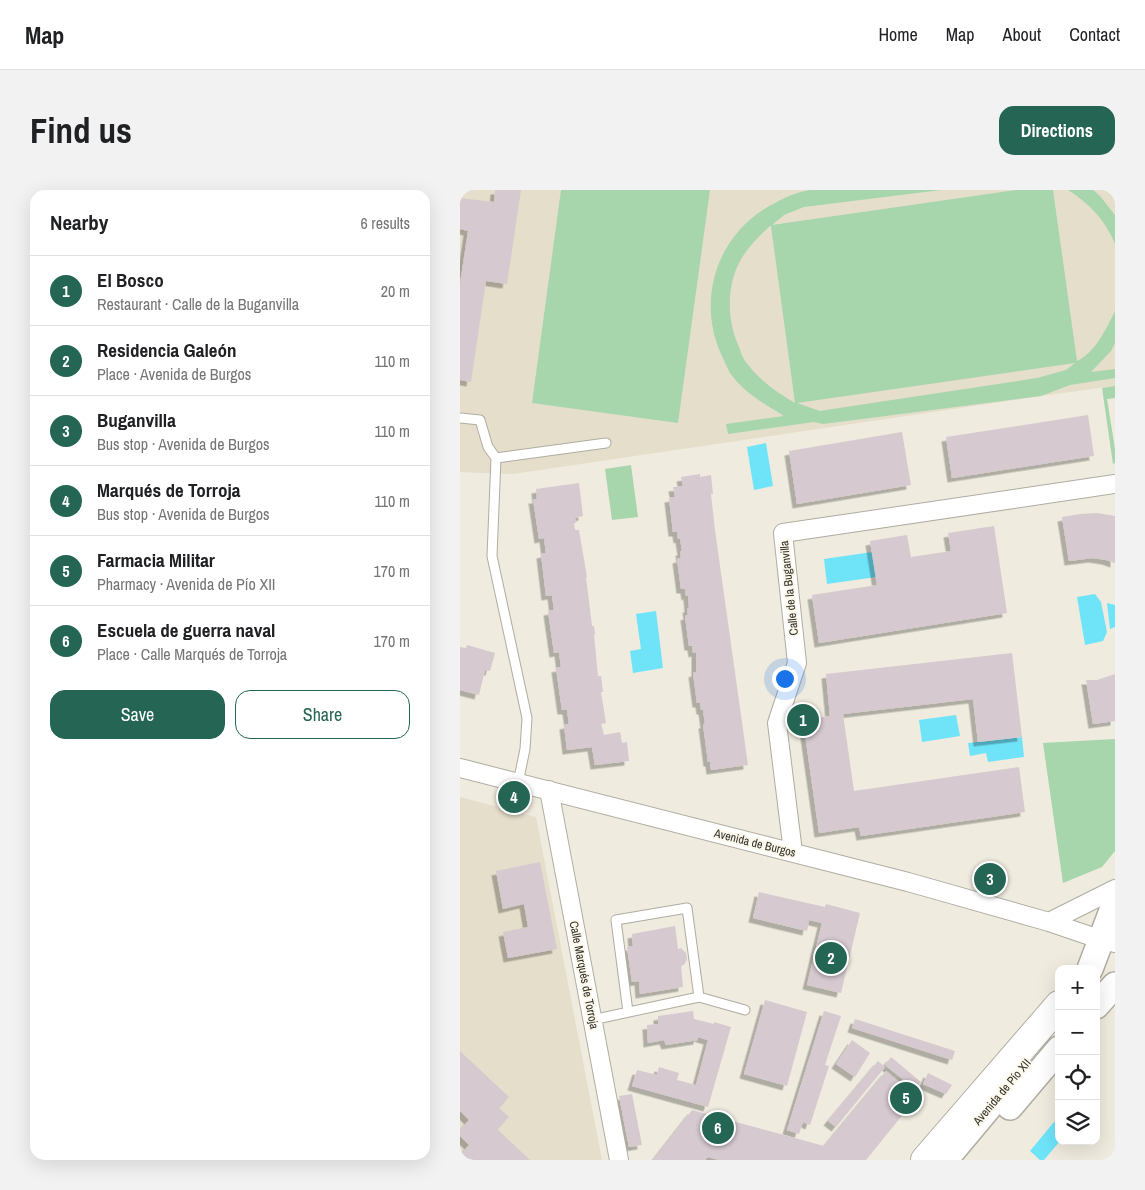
<!DOCTYPE html>
<meta charset="utf-8">
<style>
body{margin:0;font-family:"Archivo Narrow",sans-serif;background:#f2f2f2;color:#202124}
.controls{position:absolute;right:15px;bottom:15px;display:grid;overflow:hidden;border-radius:10px;box-shadow:0 5px 20px #0002}
.controls button{width:45px;height:45px;display:grid;place-items:center;padding:0;border:0;border-bottom:1px solid #e0e0e0;background:#fff;color:#202124;font:25px sans-serif}
.you{position:absolute;left:324px;top:488px;width:18px;height:18px;margin:-12px;border:4px solid #fff;border-radius:50%;background:#1a73e8;box-shadow:0 0 0 8px #1a73e833}
.badge{display:grid;place-items:center;width:32px;height:32px;border-radius:50%;background:#246553;color:#fff;font-size:16px;font-weight:700}
.pin{position:absolute;translate:-50% -50%;border:2px solid #fff;box-shadow:0 1px 5px #0006}
.list{margin:0;padding:0;list-style:none}
h2{display:flex;justify-content:space-between;align-items:center;height:65px;margin:0;padding:0 20px;font-size:21px}
h2 small{font-size:16px;font-weight:400;color:#757577}
.list li{display:grid;grid-template-columns:32px 1fr auto;gap:15px;align-items:center;box-sizing:border-box;height:70px;padding:0 20px;border-top:1px solid #e0e0e0}
.list b{display:block;font-size:19px;white-space:nowrap}
.list p{margin:0;font-size:16px;white-space:nowrap;color:#757577}
.list em{font-size:16px;font-style:normal;color:#757577}
.actions{display:flex;gap:10px;padding:15px 20px}
.actions a{flex:1;padding:11px 0;border:1px solid #246553;border-radius:15px;text-align:center;font-size:18px;color:#246553}
.actions .main{background:#246553;color:#fff}
.icon{flex:none;width:28px;height:28px;fill:none;stroke:currentColor;stroke-width:2;stroke-linecap:round;stroke-linejoin:round}
.map{position:relative;flex:none;width:655px;height:970px;overflow:hidden;border-radius:15px}
header{display:flex;align-items:center;gap:30px;box-sizing:border-box;height:70px;padding:0 25px;background:#fff;border-bottom:1px solid #e0e0e0}
header strong{font-size:24px}
nav{display:flex;gap:28px;margin-inline-start:auto;font-size:18px}
.intro{display:flex;align-items:center;justify-content:space-between;box-sizing:border-box;height:120px;padding:0 30px}
h1{margin:0;font-size:35px}
.button{padding:12px 22px;border-radius:15px;background:#246553;color:#fff;font-size:18px;font-weight:700}
main{display:flex;gap:30px;padding:0 30px}
aside{flex:1;background:#fff;border-radius:15px;box-shadow:0 5px 20px #0002}
.map>svg:first-child{display:block}
.built{fill:#e5decb}
.green{fill:#a7d5ac;fill-rule:evenodd}
.water{fill:#6fe4f9}
.building{fill:#d6c9d0;filter:url(#shadow)}
.lines{fill:none;stroke-linecap:round;stroke-linejoin:round}
.lane-casing{stroke:#b0aca1;stroke-width:11}
.street-casing{stroke:#b0aca1;stroke-width:20}
.secondary-casing{stroke:#b0aca1;stroke-width:28}
.primary-casing{stroke:#b0aca1;stroke-width:30}
.lane{stroke:#fff;stroke-width:9}
.street{stroke:#fff;stroke-width:18}
.secondary{stroke:#fff;stroke-width:25}
.primary{stroke:#fff;stroke-width:28}
.labels{text-anchor:middle;stroke-width:4;stroke-linejoin:round;paint-order:stroke}
.street-label{font-size:12px;fill:#302e29;stroke:#fcf8eb}
</style>
<header>
<strong>Map</strong>
<nav><a>Home</a><a>Map</a><a>About</a><a>Contact</a></nav>
</header>
<div class="intro"><h1>Find us</h1><a class="button">Directions</a></div>
<main>
<aside>
<h2>Nearby<small>6 results</small></h2>
<ul class="list">
<li><span class="badge">1</span><div><b>El Bosco</b><p>Restaurant · Calle de la Buganvilla</p></div><em>20 m</em></li>
<li><span class="badge">2</span><div><b>Residencia Galeón</b><p>Place · Avenida de Burgos</p></div><em>110 m</em></li>
<li><span class="badge">3</span><div><b>Buganvilla</b><p>Bus stop · Avenida de Burgos</p></div><em>110 m</em></li>
<li><span class="badge">4</span><div><b>Marqués de Torroja</b><p>Bus stop · Avenida de Burgos</p></div><em>110 m</em></li>
<li><span class="badge">5</span><div><b>Farmacia Militar</b><p>Pharmacy · Avenida de Pío XII</p></div><em>170 m</em></li>
<li><span class="badge">6</span><div><b>Escuela de guerra naval</b><p>Place · Calle Marqués de Torroja</p></div><em>170 m</em></li>
</ul>
<div class="actions"><a class="main">Save</a><a>Share</a></div>
</aside>
<div class="map">
<svg width="655" height="970" viewBox="0 0 655 970">
<defs>
<filter id="shadow"><feDropShadow dx="-4.5" dy="4.5" stdDeviation="0" flood-color="#0004"/></filter>
</defs>
<rect width="100%" height="100%" fill="#efebde"/>
<path class="built" d="M0 0H648L655 3V196L581 206 53 284 0 282Z
M0 607 76 627 142 970H0Z"/>
<path class="green" d="M101 0H250L218 233 72 213Z
M350 0H481L344 17 324 25 312 35 556 0H593L617 171C636 162 646 139 655 121V153L651 161 631 182 655 179V188L610 195 581 206 363 234 354 232 268 244 266 234 324 226C304 213 285 204 270 183 267 178 265 172 262 166 235 109 258 41 315 13 326 7 337 2 350 0ZM310 36H311L335 213C316 202 298 189 285 171 282 167 281 162 279 157 267 131 266 97 280 71 287 58 299 46 310 36ZM615 173 606 180 577 188 379 218 360 221 337 213Z
M608 0H633L640 6 655 25V54C646 31 629 13 608 0Z
M655 196V208L647 209 655 259V273L653 274 642 198Z
M171 275 178 327 152 330 145 279Z
M655 549V661L642 677 603 693 583 553Z"/>
<path class="water" d="M306 253 313 296 294 300 287 257Z
M412 362 416 387 367 394 364 369Z
M635 404 641 412 647 442 643 451 625 455 617 407Z
M647 413 655 415V437L650 439Z
M196 421 203 478 173 483 170 461 181 459 176 424Z
M496 525 500 546 462 552 459 530Z
M562 547 564 567 528 572 526 563 510 566 508 553Z
M594 932 599 936 600 951 584 970H580L570 961Z"/>
<path class="building" d="M35 0H61L47 94 26 91 11 192 0 190V94L8 41 0 39V8L34 12Z
M628 225 634 266 492 288 486 247Z
M442 242 451 295 337 314 329 261Z
M240 284V287L251 285 253 304H251L255 340 288 575 251 580 250 572H248L243 534H245L243 520H241L240 513H237L233 483 236 482V462L233 463 232 456H229L225 426 228 425 227 418H229L228 405 226 406 225 399H221L217 369 221 368 220 361H222L220 348 218 349 217 342H213L209 308 215 307 213 297 223 296 221 287Z
M119 293 123 326 115 328 116 333H114L115 340H119L127 387H126L132 436H134L135 445H134L138 486H141L143 502H141L146 533 141 534 144 545 160 542 162 553 167 552 169 571 135 575 132 557 107 560 104 535 109 534 107 520H102L96 478 101 477 99 462 94 463 88 421 94 420 92 405 86 406 81 364 86 363 84 348 79 349 73 309H77L76 299Z
M637 323 655 326V373L646 370 633 368 609 371 602 327 620 324Z
M534 336 547 423 359 453 352 405 417 395 410 351 447 345 451 367 491 361 488 343Z
M7 455 35 463 30 481 25 480 19 505 0 500V457L6 458Z
M552 463 562 547 518 552 513 509 383 524 394 601 559 577 565 622 401 646 399 637 359 643 343 530 370 526 366 484Z
M655 484V531L633 534 626 490H637Z
M80 672 97 759 48 768 43 742 68 737 64 714 43 719 36 681Z
M299 702 365 717 366 714 400 723 381 803 347 795 362 733 349 730 347 741 293 728Z
M215 736 218 759 221 758 226 763 227 769 224 775H221L223 797 180 804 179 791 172 792 167 757 173 756 172 744Z
M305 810 347 822 327 896 284 884Z
M233 821 234 829 254 834V832L271 837 248 917 172 896 177 880 197 885 199 877 219 883 217 890 236 895 248 850 238 847V850L206 855 204 850 188 853 187 835 198 834V826Z
M364 821 381 826 365 875 369 876 350 935 343 932 339 944 327 940Z
M395 829 495 861 492 870 392 838Z
M392 850 410 863 395 887 376 874Z
M0 861 49 907 39 918 49 927 37 939 70 970H2L0 968V965L9 955 0 946V940L9 930 0 921Z
M431 867 461 892 455 899 425 875Z
M418 871 425 877 376 937 368 931Z
M426 881 457 907 406 970H259L248 967 245 970H193L232 920 364 956Z
M468 883 492 895 486 904 463 894Z
M172 904 182 955 169 957 159 906Z"/>
<g class="lines">
<defs>
<path id="lane" d="M0 228 20 230 28 257 36 268
M58 593 65 559 67 528 32 366 36 268 146 253
M168 822 156 730 227 718 239 807
M132 830 239 807 285 820"/>
<path id="street" d="M0 578 448 692 589 732 642 750 655 753
M89 600 159 970
M333 662 317 533 337 473 323 343 655 294
M589 732 655 699"/>
<path id="secondary" d="M630 779 653 718
M636 816 655 795
M550 917 599 859
M485 970 556 885"/>
<path id="primary" d="M465 970 599 815"/>
</defs>
<use href="#lane" class="lane-casing"/>
<use href="#street" class="street-casing"/>
<use href="#secondary" class="secondary-casing"/>
<use href="#primary" class="primary-casing"/>
<use href="#lane" class="lane"/>
<use href="#street" class="street"/>
<use href="#secondary" class="secondary"/>
<use href="#primary" class="primary"/>
</g>
<g class="labels">
<g class="street-label">
<text transform="translate(329 398) rotate(-96)" y="4">Calle de la Buganvilla</text>
<text transform="translate(295 653) rotate(14)" y="4">Avenida de Burgos</text>
<text transform="translate(124 785) rotate(79)" y="4">Calle Marqués de Torroja</text>
<text transform="translate(542 902) rotate(-50)" y="4">Avenida de Pío XII</text>
</g>
</g>
</svg>
<div class="controls">
<button>+</button>
<button>−</button>
<button><svg class="icon" aria-label="locate" viewBox="0 0 24 24"><circle cx="12" cy="12" r="6"/><path d="M12 2v4M12 18v4M2 12h4M18 12h4"/></svg></button>
<button><svg class="icon" aria-label="layers" viewBox="0 0 24 24"><path d="M12 4l9 5-9 5-9-5zM3 14l9 5 9-5"/></svg></button>
</div>
<div class="you"></div>
<div class="pin badge" style="left:343px;top:530px">1</div>
<div class="pin badge" style="left:371px;top:768px">2</div>
<div class="pin badge" style="left:530px;top:689px">3</div>
<div class="pin badge" style="left:54px;top:607px">4</div>
<div class="pin badge" style="left:446px;top:908px">5</div>
<div class="pin badge" style="left:258px;top:938px">6</div>
</div>
</main>
